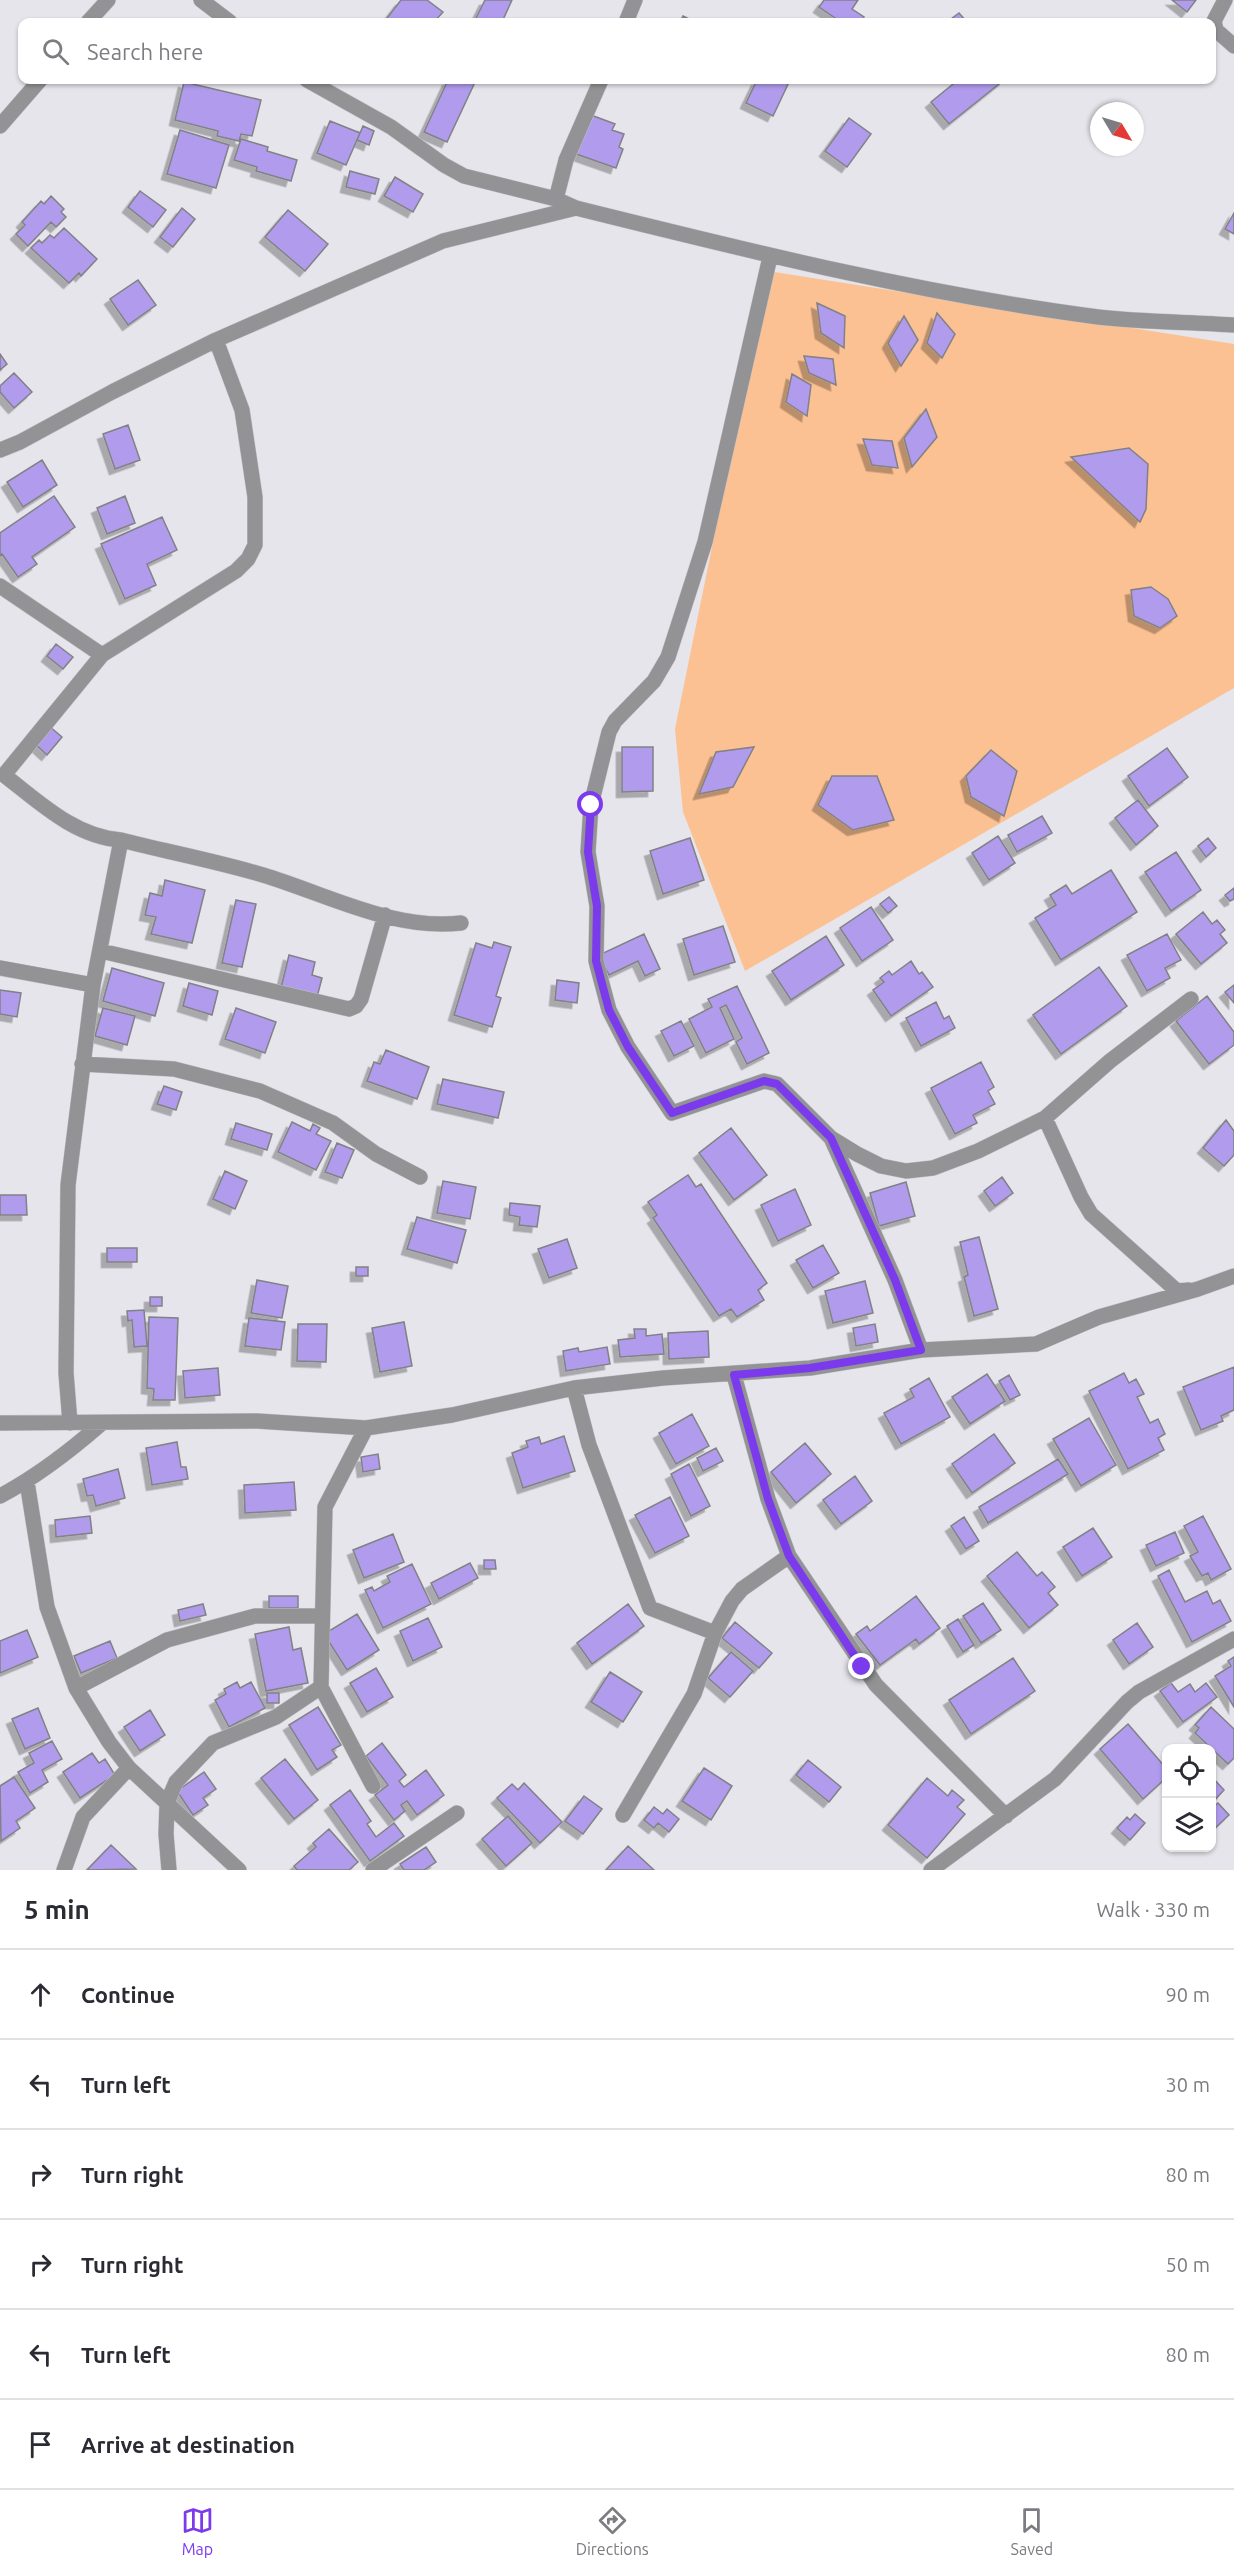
<!DOCTYPE html>
<meta charset="utf-8">
<style>
body{margin:0;font-family:Ubuntu,sans-serif;background:#f7f7f7;color:#2b2b33}
.controls{position:absolute;right:18px;bottom:18px;display:grid;overflow:hidden;border-radius:12px;box-shadow:0 2px 4px #0004}
.controls button{width:54px;height:54px;display:grid;place-items:center;padding:0;border:0;border-bottom:2px solid #e1e1e2;background:#fff;color:#2b2b33;font:30px sans-serif}
.compass{position:absolute;left:1090px;top:102px;width:54px;height:54px;border-radius:50%;background:#fff;box-shadow:0 2px 4px #0004;rotate:128deg}
.stop{position:absolute;width:18px;height:18px;margin:-14px;border:4px solid #7c3aed;border-radius:50%;background:#fff}
.stop.end{background:#7c3aed;border-color:#fff;box-shadow:0 2px 6px #0008}
.list{margin:0;padding:0;list-style:none}
h2{display:flex;justify-content:space-between;align-items:center;height:78px;margin:0;padding:0 24px;font-size:26px}
h2 small{font-size:20px;font-weight:400;color:#7c7c81}
.list li{display:grid;grid-template-columns:39px 1fr auto;gap:18px;align-items:center;box-sizing:border-box;height:90px;padding:0 24px;border-top:2px solid #e1e1e2}
.list b{display:block;font-size:22px;white-space:nowrap}
.list em{font-size:20px;font-style:normal;color:#7c7c81}
.icon{flex:none;width:33px;height:33px;fill:none;stroke:currentColor;stroke-width:2;stroke-linecap:round;stroke-linejoin:round}
.map{position:relative;flex:none;width:1234px;height:1870px;overflow:hidden}
.search{position:absolute;background:#fff;box-shadow:0 2px 4px #0004;left:18px;right:18px;top:18px;height:66px;display:flex;align-items:center;gap:15px;box-sizing:border-box;padding:0 21px;border-radius:12px;color:#7c7c81;font-size:22px}
.sheet{height:618px;background:#fff}
nav{display:flex;justify-content:space-around;align-items:center;box-sizing:border-box;height:84px;border-top:2px solid #e1e1e2;background:#fff;font-size:16px;color:#7c7c81}
nav a{display:grid;justify-items:center;gap:3px}
nav .on{color:#7c3aed}
.map>svg:first-child{display:block}
.green{fill:#fcc192}
.building{fill:#b09bec;stroke:#828186;stroke-width:1.5;filter:url(#shadow)}
.lines{fill:none;stroke-linecap:round;stroke-linejoin:round}
.minor-casing{stroke:#c3c2c7;stroke-width:16}
.minor{stroke:#939295;stroke-width:15}
.route{stroke:#7c3aed;stroke-width:8}
</style>
<div class="map">
<svg width="1234" height="1870" viewBox="0 0 1234 1870">
<defs>
<filter id="shadow"><feDropShadow dx="-5.5" dy="5.5" stdDeviation="0" flood-color="#0004"/></filter>
</defs>
<rect width="100%" height="100%" fill="#e6e5eb"/>
<path class="green" d="M768 271 1234 344V688L745 971 683 812 675 729Z"/>
<path class="building" d="M401 0H427L443 12 434 22H384Z
M485 0H512L502 22H474Z
M824 0H858L852 9 864 17 860 22H841L819 7Z
M1172 0H1196L1187 12Z
M959 13 967 22H947Z
M683 16 695 22H680Z
M448 80H476L447 142 424 132Z
M757 80H790L773 116 746 103Z
M958 80H1004L949 124 931 102Z
M184 82 261 100 252 136 241 134 239 141 217 136 218 131 175 120Z
M591 115 615 124 612 130 624 134 619 147 623 149 616 168 576 154Z
M849 118 871 134 847 167 825 151Z
M330 121 360 133 346 165 317 153Z
M363 126 374 131 369 145 357 140Z
M180 130 229 145 216 188 167 174Z
M241 139 268 147 267 151 297 160 291 181 256 171 257 167 234 160Z
M350 171 379 179 375 194 346 187Z
M395 177 423 194 413 212 384 196Z
M140 191 166 210 153 227 128 207Z
M51 196 64 209 61 212 66 217 56 227 51 222 28 246 16 234 25 225 22 222 41 201 44 204Z
M182 208 195 219 173 247 160 237Z
M288 210 328 244 305 271 265 237Z
M1234 213V234L1225 229Z
M64 228 97 259 81 276 79 273 69 283 31 248 39 240 42 243 50 235 54 238Z
M138 280 156 305 128 325 110 299Z
M817 303 845 316 844 348 821 333Z
M937 313 955 334 942 358 927 343Z
M904 316 918 340 901 366 888 343Z
M0 354 7 364 0 370Z
M804 356 833 359 836 385 809 373Z
M14 373 32 392 14 408 0 392V386Z
M792 374 811 385 807 416 786 402Z
M926 409 937 437 912 467 904 438Z
M128 425 140 460 115 469 103 434Z
M863 439 892 441 898 468 872 465Z
M1129 448 1148 464 1146 509 1140 522 1071 457Z
M42 460 57 485 23 507 7 482Z
M54 496 75 527 32 557 37 564 18 577 2 554 0 556V533Z
M125 496 135 523 107 534 97 508Z
M162 517 177 550 147 564 156 585 125 599 101 544Z
M1151 587 1168 599 1177 616 1160 628 1134 616 1131 590Z
M56 644 73 657 63 669 47 656Z
M49 726 62 737 47 755 34 743Z
M622 747H653V791L622 792Z
M754 747 733 787 699 794 716 752Z
M1167 748 1188 777 1149 806 1128 776Z
M991 750 1017 771 1004 816 971 797 966 776Z
M832 776H877L894 820 853 830 818 805Z
M1138 800 1158 826 1136 845 1115 818Z
M1042 816 1052 833 1017 852 1008 835Z
M998 836 1015 863 989 880 972 853Z
M690 838 704 880 663 894 650 851Z
M1208 838 1216 848 1206 857 1198 846Z
M1176 852 1201 890 1171 911 1145 872Z
M1111 870 1137 912 1061 960 1035 918 1056 905 1050 895 1066 885 1072 894Z
M165 880 205 890 192 943 151 934 156 917 145 915 150 893 162 896Z
M1234 888V899L1230 901 1225 895Z
M889 897 897 906 888 913 880 904Z
M236 900 256 904 242 967 222 963Z
M871 907 893 940 862 961 840 928Z
M1203 912 1212 924 1217 920 1225 930 1220 934 1227 943 1201 964 1176 934Z
M723 926 735 962 694 975 683 939Z
M644 934 660 969 645 976 638 961 609 975 599 955Z
M1167 934 1181 960 1165 968 1170 978 1147 991 1127 955Z
M826 936 844 965 791 1000 772 971Z
M494 942 511 947 496 996 501 998 492 1027 454 1015 476 943 492 948Z
M289 955 315 962 312 975 322 978 317 997 281 988Z
M911 961 919 974 922 972 933 987 891 1016 873 990 884 982 880 978 889 971 892 975Z
M1099 967 1127 1006 1061 1054 1033 1015Z
M112 968 164 983 155 1016 103 1001Z
M557 980 579 983 577 1003 555 1000Z
M189 983 218 991 212 1015 183 1006Z
M1234 985V1003L1225 992Z
M737 986 769 1053 747 1064 736 1042 742 1038 726 1005 720 1008 734 1039 706 1053 689 1019 712 1007 708 999Z
M0 990 21 993 17 1017 0 1014Z
M1207 996 1234 1032V1045L1209 1064 1176 1021Z
M936 1002 944 1019 949 1016 955 1028 921 1046 906 1018Z
M103 1008 135 1016 127 1045 95 1036Z
M236 1008 276 1022 265 1053 225 1039Z
M681 1021 694 1046 674 1056 661 1031Z
M386 1050 429 1067 417 1099 367 1081 374 1062 380 1064Z
M981 1062 994 1087 988 1091 995 1104 973 1115 977 1123 955 1134 931 1088Z
M443 1079 504 1092 498 1118 437 1104Z
M164 1086 182 1092 176 1110 157 1104Z
M1226 1120 1234 1131V1155L1224 1166 1203 1148Z
M292 1122 310 1131 313 1124 320 1128 316 1134 331 1141 316 1170 278 1152Z
M236 1123 272 1134 267 1150 231 1139Z
M731 1128 767 1175 734 1200 699 1153Z
M337 1143 354 1150 342 1178 325 1172Z
M225 1171 247 1181 235 1209 213 1199Z
M688 1175 696 1187 701 1184 767 1283 758 1290 764 1300 737 1317 731 1309 719 1316 653 1218 657 1215 648 1202Z
M1002 1177 1013 1193 995 1206 984 1191Z
M443 1181 476 1187 470 1219 437 1213Z
M906 1182 915 1216 879 1226 870 1193Z
M795 1189 811 1225 778 1241 761 1205Z
M0 1195H26L27 1215H0Z
M510 1203 540 1206 537 1227 519 1225 520 1217 509 1215Z
M417 1217 466 1230 457 1263 407 1249Z
M979 1237 998 1309 974 1316 964 1277 968 1275 960 1242Z
M567 1239 577 1268 549 1278 538 1249Z
M823 1245 839 1273 813 1288 796 1260Z
M107 1248H137V1262H107Z
M356 1267H368V1276H356Z
M257 1280 288 1286 282 1318 251 1313Z
M865 1281 873 1313 833 1323 825 1291Z
M150 1297H162V1306H150Z
M144 1310 147 1346 134 1347 132 1320 128 1321 127 1311Z
M149 1317 178 1318 175 1400H153L154 1389 147 1388Z
M249 1318 285 1322 281 1350 245 1346Z
M404 1322 412 1366 380 1372 372 1328Z
M298 1324H327L326 1362 297 1361Z
M875 1324 878 1342 856 1346 853 1328Z
M634 1329H646V1336L662 1334 664 1354 620 1357 618 1340 635 1338Z
M708 1331 709 1357 669 1359 668 1333Z
M607 1347 610 1364 566 1371 563 1351 578 1348 579 1352Z
M1234 1367V1410L1221 1416 1223 1421 1201 1430 1183 1387Z
M218 1368 220 1395 185 1398 183 1371Z
M1124 1373 1129 1383 1136 1379 1144 1394 1137 1397 1150 1423 1158 1419 1165 1434 1158 1438 1164 1450 1128 1469 1089 1391Z
M987 1374 1005 1401 970 1424 952 1397Z
M1009 1375 1020 1395 1010 1400 999 1381Z
M929 1378 950 1417 901 1444 884 1413 914 1397 910 1389Z
M692 1414 709 1446 676 1464 659 1433Z
M1089 1418 1116 1465 1081 1486 1053 1439Z
M994 1434 1015 1463 972 1493 952 1464Z
M564 1436 575 1471 523 1488 512 1453 528 1447 526 1441 539 1437 541 1444Z
M177 1442 181 1467H186L188 1479 152 1485 146 1448Z
M805 1443 831 1474 796 1503 771 1472Z
M716 1448 723 1461 703 1471 697 1458Z
M378 1454 380 1469 363 1472 361 1457Z
M1058 1459 1068 1474 988 1523 979 1507Z
M689 1464 710 1506 691 1516 671 1474Z
M118 1469 125 1498 96 1506 93 1495 87 1496 83 1479Z
M855 1476 872 1501 841 1524 823 1500Z
M294 1482 296 1510 245 1513 244 1485Z
M670 1497 689 1536 655 1553 635 1515Z
M90 1516 92 1533 56 1537 55 1520Z
M1203 1516 1231 1569 1211 1580 1208 1573 1202 1576 1190 1556 1198 1552 1184 1526Z
M964 1517 979 1541 966 1549 951 1526Z
M1093 1528 1112 1557 1082 1576 1063 1547Z
M1175 1532 1184 1553 1156 1566 1146 1545Z
M393 1534 404 1562 364 1578 353 1550Z
M1017 1552 1037 1576 1042 1572 1055 1587 1048 1593 1058 1605 1029 1628 987 1576Z
M484 1560H495L496 1569H484Z
M470 1563 478 1578 439 1599 431 1583Z
M412 1564 431 1604 383 1628 365 1590 372 1587 374 1591 390 1582 387 1576Z
M1169 1570 1185 1602 1207 1591 1213 1604 1220 1600 1231 1621 1192 1642 1158 1576Z
M269 1596H298V1608H269Z
M916 1596 940 1628 919 1644 916 1639 880 1665 856 1634 867 1626 870 1631Z
M983 1603 1001 1630 981 1643 963 1616Z
M203 1604 206 1615 180 1621 178 1610Z
M628 1604 644 1626 592 1664 577 1643Z
M357 1614 379 1650 347 1670 324 1634Z
M428 1618 442 1647 413 1661 400 1631Z
M958 1619 974 1645 963 1652 947 1626Z
M735 1622 772 1653 759 1668 722 1638Z
M1137 1623 1153 1647 1129 1664 1113 1640Z
M289 1627 293 1650 301 1648 308 1683 266 1691 255 1634Z
M27 1630 38 1657 0 1673V1641Z
M110 1641 117 1658 81 1673 74 1656Z
M731 1652 753 1671 730 1697 708 1678Z
M1234 1657V1707L1215 1676 1231 1666 1228 1661Z
M1013 1658 1035 1691 971 1734 949 1700Z
M376 1668 393 1697 367 1712 350 1683Z
M610 1672 642 1692 623 1722 591 1702Z
M237 1682 240 1688 251 1682 265 1708 229 1727 215 1700 226 1694 224 1689Z
M1171 1683 1178 1692 1190 1684 1195 1692 1206 1683 1217 1697 1183 1722 1160 1691Z
M267 1693H279V1703H267Z
M318 1707 341 1745 332 1750 337 1757 317 1770 289 1725Z
M1211 1707 1234 1729V1758L1228 1764 1195 1733 1199 1728 1195 1725Z
M38 1708 50 1738 25 1749 12 1719Z
M150 1710 165 1735 140 1751 124 1727Z
M1128 1724 1166 1768V1778L1143 1799 1100 1749Z
M52 1741 62 1759 42 1770 48 1782 30 1793 18 1772 34 1763 29 1753Z
M382 1743 406 1775 399 1781 404 1787 426 1770 444 1795 417 1815 407 1801 401 1805 405 1811 394 1820 375 1795 388 1785 366 1756Z
M92 1753 99 1763 105 1759 115 1775 80 1798 63 1772Z
M285 1759 318 1800 294 1819 261 1778Z
M808 1760 841 1787 829 1802 796 1775Z
M704 1768 732 1786 711 1820 682 1801Z
M204 1772 216 1789 203 1798 208 1805 193 1815 177 1791Z
M14 1777 35 1808 16 1821 20 1828 1 1841 0 1786Z
M1212 1777 1224 1790 1212 1803Z
M927 1778 948 1796 952 1790 964 1800 957 1807 965 1814 927 1858 888 1825Z
M524 1783 562 1822 540 1843 497 1798 512 1784 518 1790Z
M350 1790 371 1821 367 1824 376 1837 394 1823 404 1836 370 1861 330 1805Z
M584 1796 602 1809 583 1834 565 1821Z
M1218 1803 1229 1815 1212 1831V1808Z
M654 1807 663 1814 667 1809 679 1819 669 1832 658 1823 654 1828 644 1820Z
M1135 1814 1145 1823 1130 1840 1117 1828 1127 1817 1130 1820Z
M508 1816 532 1843 506 1866 482 1839Z
M329 1829 358 1862 349 1870H297L294 1866 316 1847 313 1843Z
M111 1845 136 1869 87 1870Z
M628 1846 654 1870H606Z
M426 1847 436 1862 424 1870H404L400 1864Z"/>
<g class="lines">
<defs>
<path id="minor" d="M201 0 230 22
M1225 0 1214 21 1216 30 1234 46
M88 22 108 0
M626 22 635 0
M307 80 391 127 444 165 464 176 556 199 576 208C749 251 921 294 1098 317 1142 322 1189 322 1234 325
M0 126 40 80
M556 199 566 160 601 80
M770 257 705 542 668 657 654 681 615 721 609 732 591 805 588 852 597 906 596 961 609 1010 628 1047 672 1113 764 1081 777 1084 831 1138 857 1154 881 1166 906 1171 933 1168 978 1151 1045 1118 1110 1061 1191 999
M0 450 20 442 112 392 216 340
M0 586 102 655
M461 923C394 931 326 894 263 875 216 861 168 852 121 840 75 837 39 802 4 775L102 655 236 571 248 559 255 545V497L242 410 216 340 443 241 576 208
M101 951 349 1009 356 1006 361 999 385 915
M0 968 93 985
M82 1064 174 1069 260 1091 333 1123 376 1154 420 1177
M1045 1118 1081 1197 1091 1214 1177 1291 1189 1290
M831 1138 895 1280 921 1350
M734 1375 768 1499 789 1556 876 1685 1006 1816
M574 1388 589 1445 650 1608 715 1633
M0 1423 257 1421 366 1428 452 1415 574 1388 663 1378 810 1368 921 1350 1036 1344 1099 1317 1198 1289 1234 1276
M70 1423 66 1373 68 1185 93 985 121 840
M366 1428 325 1507 321 1687 373 1786
M27 1482 47 1607 76 1688 109 1742 129 1768 239 1870
M0 1496C38 1476 70 1451 102 1423
M76 1688 167 1640 255 1616H321
M623 1815 694 1694 715 1633 732 1601 742 1589 789 1556
M64 1870 83 1817 129 1768
M169 1870 166 1834 167 1803 176 1782 213 1743 276 1717 321 1687
M373 1870 457 1813
M931 1870 1055 1779 1127 1702 1139 1692 1234 1639"/>
</defs>
<use href="#minor" class="minor-casing"/>
<use href="#minor" class="minor"/>
</g>
<g class="lines">
<path class="route" d="M591 805 588 852 597 906 596 961 609 1010 628 1047 672 1113 764 1081 777 1084 831 1138 895 1280 921 1350 810 1368 734 1375 768 1499 789 1556 862 1667"/>
</g>
</svg>
<div class="controls">
<button><svg class="icon" aria-label="locate" viewBox="0 0 24 24"><circle cx="12" cy="12" r="6"/><path d="M12 2v4M12 18v4M2 12h4M18 12h4"/></svg></button>
<button><svg class="icon" aria-label="layers" viewBox="0 0 24 24"><path d="M12 4l9 5-9 5-9-5zM3 14l9 5 9-5"/></svg></button>
</div>
<svg class="compass" viewBox="-18 -18 36 36"><path d="M0-13l5 13h-10z" fill="#e53935"/><path d="M0 13l5-13h-10z" fill="#7c7c81"/></svg>
<div class="stop" style="left:591px;top:805px"></div>
<div class="stop end" style="left:862px;top:1667px"></div>
<div class="search"><svg class="icon" aria-label="search" viewBox="0 0 24 24"><circle cx="10" cy="10" r="6"/><path d="M15 15l6 6"/></svg>Search here</div>
</div>
<section class="sheet">
<h2>5 min<small>Walk · 330 m</small></h2>
<ul class="list">
<li><svg class="icon" aria-label="ahead" viewBox="0 0 24 24"><path d="M12 20V5M6 11l6-6 6 6"/></svg><div><b>Continue</b></div><em>90 m</em></li>
<li><svg class="icon" aria-label="left" viewBox="0 0 24 24"><path d="M17 20v-9H6M10 6l-5 5 5 5"/></svg><div><b>Turn left</b></div><em>30 m</em></li>
<li><svg class="icon" aria-label="right" viewBox="0 0 24 24"><path d="M7 20v-9h11M14 6l5 5-5 5"/></svg><div><b>Turn right</b></div><em>80 m</em></li>
<li><svg class="icon" aria-label="right" viewBox="0 0 24 24"><path d="M7 20v-9h11M14 6l5 5-5 5"/></svg><div><b>Turn right</b></div><em>50 m</em></li>
<li><svg class="icon" aria-label="left" viewBox="0 0 24 24"><path d="M17 20v-9H6M10 6l-5 5 5 5"/></svg><div><b>Turn left</b></div><em>80 m</em></li>
<li><svg class="icon" aria-label="arrive" viewBox="0 0 24 24"><path d="M6 21V4h12l-3 4 3 4H6"/></svg><div><b>Arrive at destination</b></div></li>
</ul>
</section>
<nav>
<a class="on"><svg class="icon" aria-label="map" viewBox="0 0 24 24"><path d="M3 6l6-2 6 2 6-2v14l-6 2-6-2-6 2zM9 4v14M15 6v14"/></svg>Map</a>
<a><svg class="icon" aria-label="directions" viewBox="0 0 24 24"><path d="M12 3l9 9-9 9-9-9zM9 14v-3h6M13 9l2 2-2 2"/></svg>Directions</a>
<a><svg class="icon" aria-label="saved" viewBox="0 0 24 24"><path d="M7 4h10v16l-5-4-5 4z"/></svg>Saved</a>
</nav>
